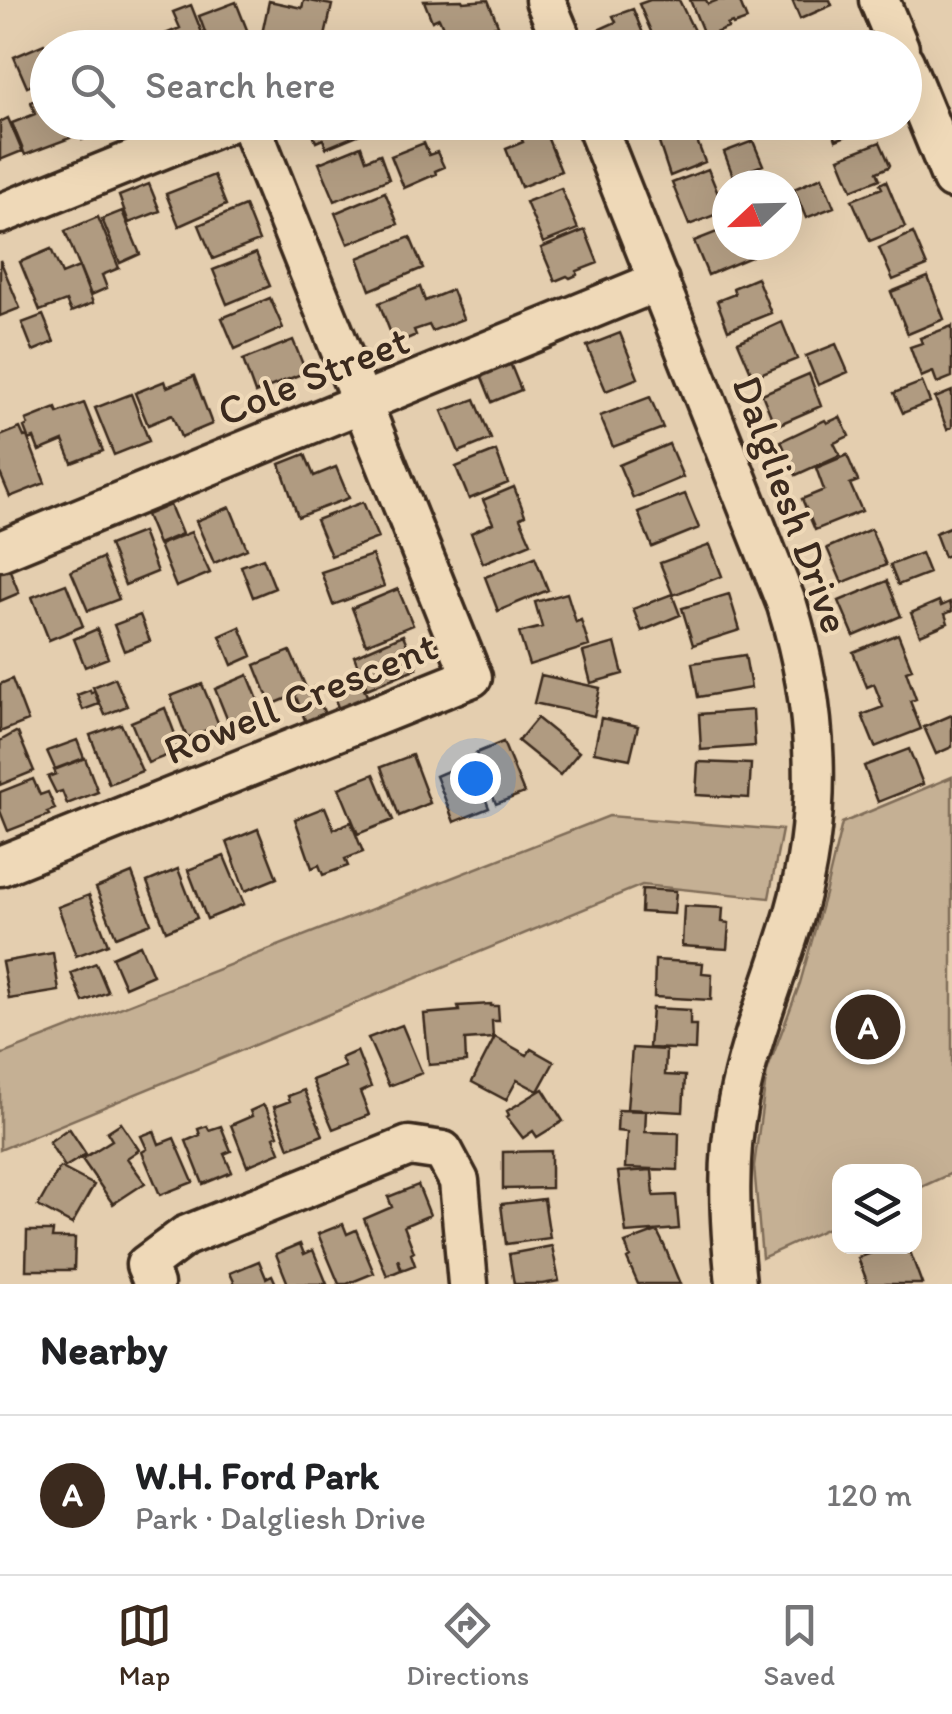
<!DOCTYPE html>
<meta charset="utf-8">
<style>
body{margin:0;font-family:Itim,sans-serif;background:#f6f6f6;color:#202124}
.controls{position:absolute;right:30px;bottom:30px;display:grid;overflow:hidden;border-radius:20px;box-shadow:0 10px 40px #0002}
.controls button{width:90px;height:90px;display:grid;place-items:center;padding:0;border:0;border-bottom:2px solid #e0e0e0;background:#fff;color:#202124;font:50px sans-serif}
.compass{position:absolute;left:712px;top:170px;width:90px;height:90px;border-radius:50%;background:#fff;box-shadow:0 10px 40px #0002;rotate:248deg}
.you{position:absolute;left:475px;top:778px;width:35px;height:35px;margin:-25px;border:8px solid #fff;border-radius:50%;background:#1a73e8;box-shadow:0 0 0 15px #1a73e833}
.badge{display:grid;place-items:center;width:65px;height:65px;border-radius:50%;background:#3b2a1e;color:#fff;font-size:32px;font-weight:700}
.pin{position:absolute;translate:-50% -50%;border:5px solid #fff;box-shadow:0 2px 10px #0006}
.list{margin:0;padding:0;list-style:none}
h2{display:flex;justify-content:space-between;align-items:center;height:130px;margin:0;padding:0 40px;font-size:42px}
h2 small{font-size:32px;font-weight:400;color:#757577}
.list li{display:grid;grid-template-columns:65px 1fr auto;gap:30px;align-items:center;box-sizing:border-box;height:160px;padding:0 40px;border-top:2px solid #e0e0e0}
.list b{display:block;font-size:38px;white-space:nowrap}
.list p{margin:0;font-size:32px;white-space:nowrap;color:#757577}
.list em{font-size:32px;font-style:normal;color:#757577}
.icon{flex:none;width:55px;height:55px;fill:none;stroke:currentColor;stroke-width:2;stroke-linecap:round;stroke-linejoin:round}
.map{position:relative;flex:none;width:952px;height:1284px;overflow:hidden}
.search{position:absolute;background:#fff;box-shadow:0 10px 40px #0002;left:30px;right:30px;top:30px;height:110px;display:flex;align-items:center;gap:25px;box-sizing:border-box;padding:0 35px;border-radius:55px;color:#757577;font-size:38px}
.sheet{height:290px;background:#fff}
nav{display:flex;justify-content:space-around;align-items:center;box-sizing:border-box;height:140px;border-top:2px solid #e0e0e0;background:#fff;font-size:28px;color:#757577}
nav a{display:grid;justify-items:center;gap:5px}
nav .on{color:#3b2a1e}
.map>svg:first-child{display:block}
.green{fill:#c5b094;stroke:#806d59;stroke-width:2.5}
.building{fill:#b09b81;stroke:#3b2a1e;stroke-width:2.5}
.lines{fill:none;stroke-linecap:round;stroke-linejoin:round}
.minor-casing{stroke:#3b2a1e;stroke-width:45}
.minor{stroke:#efd9b8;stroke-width:38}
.labels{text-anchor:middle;stroke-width:8;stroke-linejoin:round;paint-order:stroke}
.street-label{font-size:42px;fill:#3b2a1e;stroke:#efd9b8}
</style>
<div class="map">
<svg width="952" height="1284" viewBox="0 0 952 1284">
<rect width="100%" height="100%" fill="#e4ceaf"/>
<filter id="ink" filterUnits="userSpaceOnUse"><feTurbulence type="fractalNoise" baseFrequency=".01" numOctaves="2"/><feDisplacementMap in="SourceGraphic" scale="20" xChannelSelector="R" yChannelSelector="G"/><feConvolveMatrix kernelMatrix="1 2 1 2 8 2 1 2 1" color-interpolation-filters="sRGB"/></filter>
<g filter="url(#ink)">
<path class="green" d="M952 777V1173L915 1190 914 1172H840L839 1223 762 1258 754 1166 767 1071 800 983 825 894 842 823Z
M609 816 782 830 769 898 642 885 0 1150V1055Z"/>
<path class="building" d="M304 0 332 5 324 41 301 36 298 48H259L269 1 302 8Z
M462 0 463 2 488 0 498 25 450 44 439 18 432 21 424 1Z
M650 0H679L698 39 685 44 678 34 670 37 675 48H661L659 42 656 43 639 4Z
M690 0H706L708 4 718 0H739L747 20 733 25 732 23 727 25 728 28 705 37Z
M792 0H830L832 5 800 19Z
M236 2 253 45 247 48H211L199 16Z
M191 5 208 48H149L146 42 180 28 173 12Z
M633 9 649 48H605L598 30 616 22 613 16Z
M44 44 48 51V78L27 87 14 57Z
M48 95V122H64L70 138 25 155 12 123 35 114 31 102Z
M8 118 22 151 0 160V122Z
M75 122H108L110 129 82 140Z
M308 122H364L367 131 326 148 323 139 316 142Z
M489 122H528L495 136Z
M533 122H545L549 133 546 134 561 171 521 187 506 149 523 142 517 129Z
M667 122H690L705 162 670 176 654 128Z
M830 122H876V124L836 140Z
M753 141 763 165 733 176 724 152Z
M880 142 890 165 889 167 877 172 880 179 852 190 839 158Z
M424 143 429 155 437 152 444 167 435 171 436 174 404 188 391 156Z
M361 146 366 160 380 154 389 179 335 201 319 163Z
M708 169 725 211 689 225 672 183Z
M214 175 226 205 179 226 166 194Z
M822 177 834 207 806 218 794 189Z
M886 181 905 227 870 241 852 200 882 188 880 184Z
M149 184 160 211 129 223 119 196Z
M561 188 578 229 543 243 526 202Z
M385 192 398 224 348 244 335 213Z
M245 206 259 241 213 259 199 225Z
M122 211 140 254 120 263 102 219Z
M98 217 119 268 102 275 107 288 91 295 65 231Z
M727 228V245H747L751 257 708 275 694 241Z
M585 230 598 263 577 271V275L570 278 567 276 555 281 541 248Z
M913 233 927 266 893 280 879 248Z
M410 237 423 268 370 290 358 258Z
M51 249 62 274 79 267 93 303 71 312 66 301 40 311 20 262Z
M256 253 270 286 227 304 213 270Z
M0 260 20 308 0 316Z
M928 277 944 319 908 334 891 292Z
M757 278 771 313 728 330 717 301 735 294 733 288Z
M420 287 425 301 452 290 463 319 432 331 429 325 414 330 416 335 395 344 379 303Z
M270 298 283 328 235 349 222 318Z
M43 315 54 342 33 351 22 323Z
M782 322 797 359 753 377 738 342Z
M952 326V377L937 383 933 372 921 377 910 347 922 343 920 338Z
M620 333 638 378 606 391 587 346Z
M293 340 306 372 255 393 243 360Z
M836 344 848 372 818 385 806 356Z
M510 363 521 390 492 402 481 375Z
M809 374 821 406 775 426 762 394Z
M194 376 212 424 181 437 172 415 148 425 135 393 165 381 167 387Z
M922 382 930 402 903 413 894 393Z
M952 391V427L947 429 935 398Z
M131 394 149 441 114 455 95 408Z
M650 397 663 428 613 447 600 416Z
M475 399 491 439 459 452 442 411Z
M84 403 103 451 72 463 63 441 39 451 34 438 29 440 24 427 28 425 26 420 56 408 58 413Z
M840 417 849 436 834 443 840 455 796 475 781 441 825 420 827 423Z
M20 428 24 437 27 436 45 483 10 497 0 473V436Z
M669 444 683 477 633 498 619 465Z
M496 451 508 483 469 499 456 467Z
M305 454 314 476 336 467 349 498 298 517 280 464Z
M847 455 858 481 850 484 862 511 815 530 802 499 824 490 816 468Z
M514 487 525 515 520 518 531 543 483 563 471 533 493 523 483 500Z
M685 494 699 528 652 547 638 512Z
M363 502 378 538 331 556 316 520Z
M170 505 182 534 158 544 146 515Z
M230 507 247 549 214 563 196 521Z
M952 526V554L944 557 935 533Z
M871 529 886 565 842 583 827 548Z
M142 532 157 572 125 585 109 545Z
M191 532 210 573 176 587 159 545Z
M710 545 722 576 673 595 660 563Z
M921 553 929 573 898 585 890 565Z
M372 555 384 586 333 605 321 572Z
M535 557 548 590 498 611 485 577Z
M102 558 119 599 88 611 71 571Z
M263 558 275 588 253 597 241 566Z
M9 568 19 593 0 601V572Z
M887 581 901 616 854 636 839 601Z
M66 584 83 626 49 640 32 597Z
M398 589 413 625 366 644 352 608Z
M567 593 576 622 581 620 589 646 529 665 519 633 542 627 535 602Z
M672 594 680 615 642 631 633 609Z
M729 594 740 630 693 645 682 608Z
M939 601 941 606 950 602 952 611 945 614 948 623 920 635 911 613Z
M140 615 150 641 124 651 114 625Z
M240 627 252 656 232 665 220 636Z
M97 629 108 658 85 667 74 639Z
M898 634 912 669 906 671 916 699 910 701 921 729 875 747 862 715 883 707 874 684 867 687 853 652Z
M403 635 417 668 367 689 354 656Z
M615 643 623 674 591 683 583 652Z
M290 651 307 690 314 687 326 717 307 725 295 695 271 705 255 665Z
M745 655 751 688 698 697 692 663Z
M248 675 265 717 232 731 215 689Z
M541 675 600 688 594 716 534 703Z
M115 678 127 706 105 715 93 687Z
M12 679 28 721 0 732V684Z
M361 681 370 703 341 715 332 692Z
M202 684 219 725 187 738 171 696Z
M90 690 91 693 94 691 99 704 83 710 77 695Z
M165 708 181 750 148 763 131 722Z
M753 710 755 746 701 750 699 714Z
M952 715V747L936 754 924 727Z
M537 718 579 752 560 775 518 741Z
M601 718 638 726 630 759 594 752Z
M121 724 142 771 109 784 90 735Z
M16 732 18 733 34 771 0 785V741Z
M77 740 84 758 55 769 47 751Z
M503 742 524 793 496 804 476 753Z
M909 749 923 784 878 802 864 766Z
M412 755 430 803 399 816 381 767Z
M85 758 98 792 67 804 62 791 56 793 48 777 56 774 54 770Z
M471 761 489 808 454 822 436 776Z
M698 762 751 764 749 798 696 795Z
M374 774 393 820 358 834 339 788Z
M33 779 40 795 48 792 55 809 47 812 49 815 8 831 0 811V792Z
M325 807 334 829 351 822 363 852 345 859 348 866 323 875 319 865 312 868 295 819Z
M258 829 277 878 245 891 227 842Z
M224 856 244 904 207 919 188 870Z
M178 869 197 918 166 931 147 882Z
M132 873 151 923 116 937 96 888Z
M642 889 676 891 674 914 641 912Z
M89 895 108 944 76 956 58 907Z
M684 906 723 908 722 922 729 923 727 949 682 946Z
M140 945 153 975 125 987 112 957Z
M53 953 59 991 9 999 2 962Z
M655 960 703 963 702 973 712 974 711 1000 654 997Z
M96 963 108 992 83 1002 71 973Z
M491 1004V1006H498L499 1021H492L493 1038 465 1040 466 1062 429 1065 424 1014 459 1011 458 1006Z
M652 1008 690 1010V1025H696L695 1050 649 1048Z
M402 1025 422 1073 389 1086 368 1038Z
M495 1037 527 1055 531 1049 554 1062 538 1091 517 1080 506 1100 472 1082Z
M632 1048 666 1050 665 1075 685 1076 683 1112 627 1109Z
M357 1051 371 1087 360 1092 369 1115 333 1129 312 1080 345 1067 341 1058Z
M543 1089 563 1121 537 1137 533 1131 523 1138 507 1117 509 1115 507 1111Z
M304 1090 323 1135 289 1148 274 1107 290 1101 288 1096Z
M263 1105 267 1110 278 1135 274 1137 280 1152 247 1166 231 1125 252 1116 250 1111Z
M618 1110 646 1111 645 1132 679 1133 678 1170 625 1168 627 1132 617 1131Z
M121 1123 139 1150 127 1158 145 1183 113 1204 82 1159 112 1140 107 1132Z
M207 1126 209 1130 221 1126 231 1151 224 1154 232 1172 203 1184 186 1141 200 1135 198 1129Z
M69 1128 86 1154 65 1167 49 1142Z
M154 1131 159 1144 174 1138 193 1182 160 1195 142 1152 147 1149 141 1136Z
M551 1151V1188L503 1189V1152Z
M60 1167 94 1185 72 1224 38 1206Z
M652 1170 654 1196 676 1195 679 1229 626 1233 618 1172Z
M418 1185 430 1215 404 1226 414 1252 411 1254 415 1265 402 1270 398 1259 401 1270 387 1276 364 1219 392 1207 388 1197Z
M544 1199 550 1238 506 1244 501 1204Z
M343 1224 347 1234 356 1230 374 1273 347 1284H339L318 1234Z
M27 1231H53L52 1238H75L74 1270H26Z
M657 1231 664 1245 680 1284H638L627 1259 630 1257 625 1243Z
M300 1244 304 1254 313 1250 327 1284H288L276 1254Z
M552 1246 559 1281 542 1284H514L509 1254Z
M881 1246H908L922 1284H868L858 1258 882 1249Z
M259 1261 266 1278 272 1275 276 1284H235L230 1273Z"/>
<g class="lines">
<defs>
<path id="minor" d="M545 0 565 48
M879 0 899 48
M904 62 952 179
M595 122 787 605C818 705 824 811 795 913 777 976 750 1037 738 1102 726 1162 730 1224 736 1284
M0 214 229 122
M0 551 659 281
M0 866 472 677 249 122
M154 1284 146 1265 185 1236 409 1146 443 1151 459 1181 468 1284"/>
</defs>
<use href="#minor" class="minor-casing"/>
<use href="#minor" class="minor"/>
</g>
</g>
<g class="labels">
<g class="street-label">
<text transform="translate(313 375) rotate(-22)" y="15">Cole Street</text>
<text transform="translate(792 504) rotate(70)" y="15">Dalgliesh Drive</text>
<text transform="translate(300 697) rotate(-22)" y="15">Rowell Crescent</text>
</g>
</g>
</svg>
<div class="controls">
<button><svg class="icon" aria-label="layers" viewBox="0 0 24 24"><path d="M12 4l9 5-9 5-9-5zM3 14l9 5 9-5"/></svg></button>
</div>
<svg class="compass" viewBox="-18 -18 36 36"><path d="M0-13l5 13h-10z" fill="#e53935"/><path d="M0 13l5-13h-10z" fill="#757577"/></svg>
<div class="you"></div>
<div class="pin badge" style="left:868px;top:1027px">A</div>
<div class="search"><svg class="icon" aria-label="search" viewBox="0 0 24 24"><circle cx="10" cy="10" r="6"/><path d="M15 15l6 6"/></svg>Search here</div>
</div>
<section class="sheet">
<h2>Nearby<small></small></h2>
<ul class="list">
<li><span class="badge">A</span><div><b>W.H. Ford Park</b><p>Park · Dalgliesh Drive</p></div><em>120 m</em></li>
</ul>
</section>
<nav>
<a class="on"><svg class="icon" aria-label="map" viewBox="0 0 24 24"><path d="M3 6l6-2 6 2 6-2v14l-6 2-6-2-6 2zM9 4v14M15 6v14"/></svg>Map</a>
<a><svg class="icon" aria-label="directions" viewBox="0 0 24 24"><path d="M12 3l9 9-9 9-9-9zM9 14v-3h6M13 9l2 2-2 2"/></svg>Directions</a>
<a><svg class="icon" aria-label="saved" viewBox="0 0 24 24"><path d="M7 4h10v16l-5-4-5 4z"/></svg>Saved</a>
</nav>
